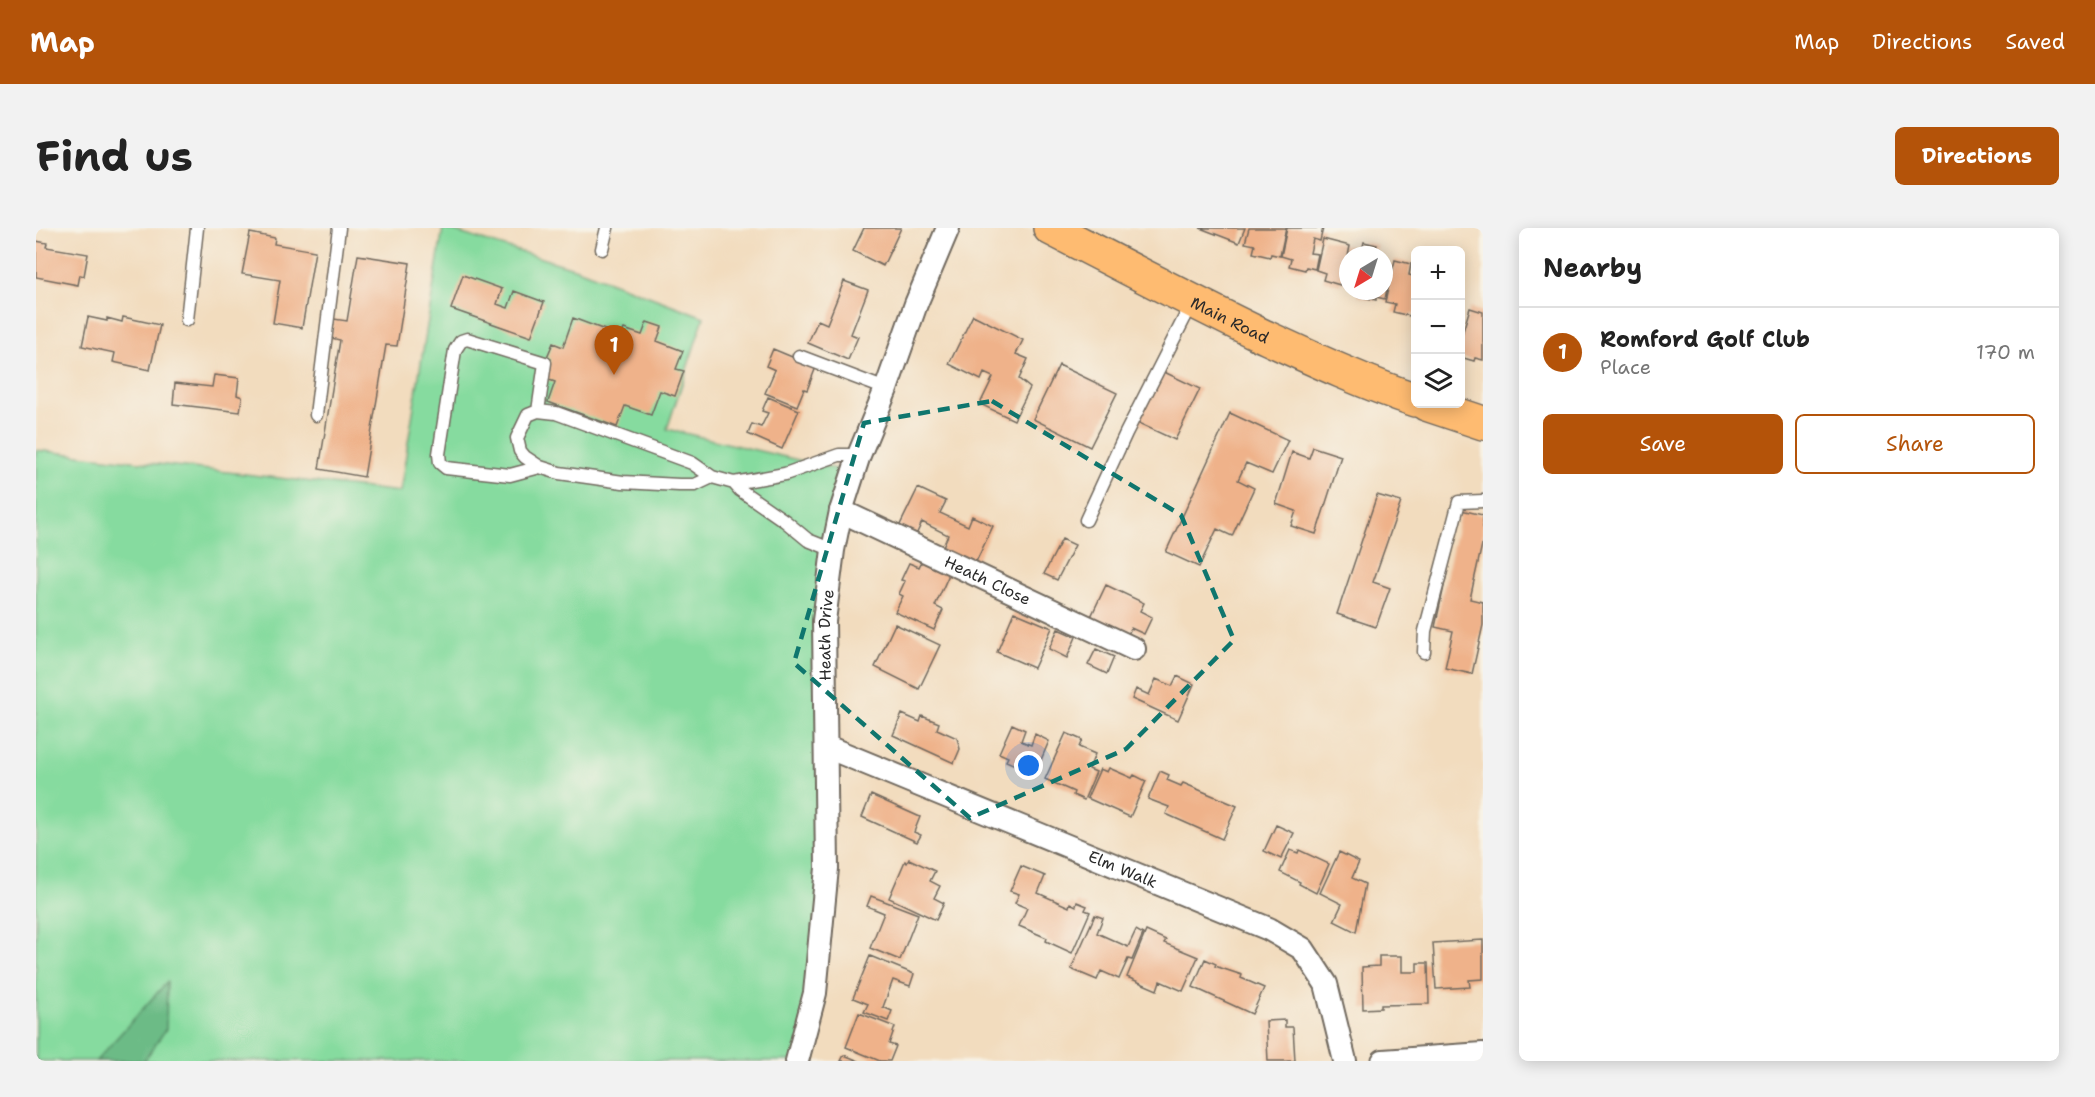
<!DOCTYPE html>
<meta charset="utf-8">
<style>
body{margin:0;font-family:"Shantell Sans",sans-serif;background:#f2f2f2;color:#222}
.controls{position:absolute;right:18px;top:18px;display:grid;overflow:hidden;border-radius:9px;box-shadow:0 3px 15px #0003}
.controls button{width:54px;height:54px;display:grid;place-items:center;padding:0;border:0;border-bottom:2px solid #e0e0e0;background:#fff;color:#222;font:30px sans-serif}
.compass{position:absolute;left:1303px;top:18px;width:54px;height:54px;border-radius:50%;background:#fff;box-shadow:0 3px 15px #0003;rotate:218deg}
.you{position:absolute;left:993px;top:538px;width:21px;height:21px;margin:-15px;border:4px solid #fff;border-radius:50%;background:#1a73e8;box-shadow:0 0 0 9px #1a73e833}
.badge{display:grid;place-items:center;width:39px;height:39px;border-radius:50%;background:#b45309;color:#fff;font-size:20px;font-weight:700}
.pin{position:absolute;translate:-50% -50px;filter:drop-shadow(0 2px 3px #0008)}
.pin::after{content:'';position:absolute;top:32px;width:21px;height:18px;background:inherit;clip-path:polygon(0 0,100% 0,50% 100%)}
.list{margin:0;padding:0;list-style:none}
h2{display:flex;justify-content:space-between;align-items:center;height:78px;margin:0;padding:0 24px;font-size:26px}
h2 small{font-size:20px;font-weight:400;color:#767676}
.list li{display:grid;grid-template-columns:39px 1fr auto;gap:18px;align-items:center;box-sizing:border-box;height:90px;padding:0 24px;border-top:2px solid #e0e0e0}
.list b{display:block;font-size:22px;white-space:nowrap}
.list p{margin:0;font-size:20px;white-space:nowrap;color:#767676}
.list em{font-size:20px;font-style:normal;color:#767676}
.actions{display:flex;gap:12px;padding:18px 24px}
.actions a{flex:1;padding:14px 0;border:2px solid #b45309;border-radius:9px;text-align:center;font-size:21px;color:#b45309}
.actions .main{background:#b45309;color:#fff}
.icon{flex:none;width:33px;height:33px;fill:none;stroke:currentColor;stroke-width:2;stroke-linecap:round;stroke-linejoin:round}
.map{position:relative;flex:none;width:1447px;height:833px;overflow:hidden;border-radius:9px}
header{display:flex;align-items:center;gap:36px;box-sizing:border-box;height:84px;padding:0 30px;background:#b45309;color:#fff}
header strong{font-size:28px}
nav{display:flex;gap:33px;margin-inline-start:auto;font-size:21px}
.intro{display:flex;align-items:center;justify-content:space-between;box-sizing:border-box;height:144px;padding:0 36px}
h1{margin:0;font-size:42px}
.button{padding:15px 27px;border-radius:9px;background:#b45309;color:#fff;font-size:21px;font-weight:700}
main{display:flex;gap:36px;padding:0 36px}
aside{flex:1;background:#fff;border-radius:9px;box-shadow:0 3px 15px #0003}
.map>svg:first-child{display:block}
.green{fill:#86db9f;stroke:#588365;stroke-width:1.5}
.forest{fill:#6cbb86;stroke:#4c7358;stroke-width:1.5}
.building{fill:#efb28a}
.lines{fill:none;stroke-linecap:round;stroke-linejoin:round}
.service-casing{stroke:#71695e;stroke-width:15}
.minor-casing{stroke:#71695e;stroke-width:26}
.primary-casing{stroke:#71695e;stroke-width:36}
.service{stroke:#fff;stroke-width:12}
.minor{stroke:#fff;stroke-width:22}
.primary{stroke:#febb71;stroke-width:33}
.marked{fill:none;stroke:#0f766e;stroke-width:4.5;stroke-dasharray:12 8;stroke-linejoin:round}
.labels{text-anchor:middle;stroke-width:6;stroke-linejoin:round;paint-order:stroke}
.street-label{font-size:16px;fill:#2b2b2b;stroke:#f7f3e8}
</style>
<header>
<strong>Map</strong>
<nav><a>Map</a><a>Directions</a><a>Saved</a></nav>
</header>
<div class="intro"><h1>Find us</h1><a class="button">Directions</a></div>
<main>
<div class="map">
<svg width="1447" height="833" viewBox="0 0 1447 833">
<rect width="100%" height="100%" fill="#f7f3e8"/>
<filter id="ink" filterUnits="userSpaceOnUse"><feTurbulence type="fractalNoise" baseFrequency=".0167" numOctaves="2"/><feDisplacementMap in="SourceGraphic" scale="12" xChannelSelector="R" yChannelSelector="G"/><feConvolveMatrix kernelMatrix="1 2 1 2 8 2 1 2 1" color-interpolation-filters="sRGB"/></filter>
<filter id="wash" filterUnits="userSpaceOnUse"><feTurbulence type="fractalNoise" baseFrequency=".008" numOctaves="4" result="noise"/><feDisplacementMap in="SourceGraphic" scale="24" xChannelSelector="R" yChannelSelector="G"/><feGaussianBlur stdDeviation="1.35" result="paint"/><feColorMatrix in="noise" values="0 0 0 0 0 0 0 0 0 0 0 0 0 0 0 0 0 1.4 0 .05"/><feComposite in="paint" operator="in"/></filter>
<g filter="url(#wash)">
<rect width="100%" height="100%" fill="#f2dcbe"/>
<path class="green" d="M407 0 541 41 668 89 631 201 817 245 788 393 791 640 761 833H0V222L364 264Z"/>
<path class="forest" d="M131 754 130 801 108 833H60Z"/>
<g id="blocks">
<path class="building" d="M828 0H865L847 38 817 23Z
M1164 0H1209L1203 15Z
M1213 0H1250L1244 28 1235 26 1234 29 1217 25 1219 17 1209 15Z
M1251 0H1287L1284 13 1277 11 1274 25 1282 26 1279 41 1270 39 1269 42 1253 38 1255 31 1245 28Z
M214 5 239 10 238 16 279 23 266 100 237 95 244 52 206 46Z
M1287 11 1314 18 1310 38 1312 39V55L1305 53 1304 57 1287 52 1289 45 1280 42Z
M0 13 11 15 10 19 52 26 48 48 44 47 42 57 0 49Z
M1328 14 1341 17 1338 27H1325Z
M322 27 374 35 361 118 350 117 328 249 283 241 304 112 295 110 298 91 311 93Z
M1359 32 1375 36 1373 47 1380 49V86L1375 85 1374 88 1357 84 1359 76 1349 74Z
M427 47 466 61 461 76 472 80 478 63 508 74 495 109 415 81Z
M808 53 832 62 815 106 822 109 812 132 772 115 782 92 791 96Z
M1348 55 1352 56 1349 71 1340 69V72L1322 68 1323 63H1348Z
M1434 80 1447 84V132L1439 130 1438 133 1424 129V113Z
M937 87 987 112 980 126 992 131 983 151 994 160 978 192 944 176 957 149 948 145 945 152 913 136Z
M52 89 71 93V90L86 94 87 89 124 97 114 142 77 134 79 125 46 118Z
M537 90 585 108 588 101 606 107 611 94 626 99 621 113 647 123 640 141 648 143 639 168 624 163 615 187 589 178 581 199 512 174 519 154 508 150 515 131 511 129 517 115 527 119Z
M737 121 780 139 771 162 768 161 761 178 729 165 739 142 730 138Z
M1023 137 1081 165 1054 219 997 191Z
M1124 142 1164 161 1139 212 1100 194Z
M178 147 203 150 201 167 206 169 204 184 137 176 139 155 176 159Z
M732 169 763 182 746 221 712 206 716 196 725 199 732 185 726 183Z
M1194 185 1252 212 1236 246 1210 235 1202 252 1218 260 1196 308 1181 301 1163 339 1130 324Z
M1277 219 1305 228 1280 306 1255 298 1260 283 1240 276 1256 224 1273 230Z
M882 260 910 273 904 285 932 298 936 288 957 298 938 338 905 323 912 307 886 294 880 307 863 299Z
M1341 267 1365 274 1337 354 1354 360 1340 399 1301 386Z
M1425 282 1447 287V312L1434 371 1447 374V397L1436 446 1409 440 1417 403 1399 399Z
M1026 311 1039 317 1021 352 1008 346Z
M887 331 914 344 899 378 907 382 898 402 859 384 867 368 863 366 869 353 865 352 873 335 883 339Z
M1070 357 1108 375 1104 383 1116 389 1108 406 1095 400 1089 413 1052 395Z
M978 384 1016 400 998 440 961 424Z
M859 396 904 417 883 461 839 439Z
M1022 401 1040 409 1031 430 1013 421Z
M1060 421 1078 429 1071 446 1052 437Z
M1141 448 1158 456 1142 492 1096 471 1100 461 1113 467 1120 451 1136 458Z
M866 486 884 494 886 488 903 495 901 501 921 510 924 521 918 535 857 507Z
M976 496 989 502 985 513 995 517 999 506 1013 513 999 546 970 533 972 529 963 525Z
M1030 505 1046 512 1043 519 1059 526 1053 541 1060 544 1048 572 1037 567 1038 564 1009 551Z
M1073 540 1096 550 1098 547 1110 553 1094 589 1051 570 1064 541 1071 544Z
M1124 543 1133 547 1131 552 1145 558 1147 555 1201 578 1186 611 1130 586 1133 579 1112 571Z
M835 567 884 589 878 604 885 607 881 614 826 589Z
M1240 597 1258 605 1245 631 1228 623Z
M1254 622 1262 625 1263 622 1293 636 1280 665 1263 656 1264 654 1244 644Z
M1303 624 1323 634 1316 650 1329 656 1320 704 1298 693 1306 676 1284 665Z
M873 631 899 643 894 653 904 658 898 670 908 675 900 692 853 670 869 633 871 635Z
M985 638 1009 648 1002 665 1033 679 1034 675 1040 678 1041 674 1051 678 1049 682 1054 684 1036 725 1010 713 1011 710 983 698 991 680 979 675 983 666 974 663Z
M835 668 882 686 864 732 834 720 848 685 831 678Z
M1059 687 1067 690 1061 705 1092 719 1100 702 1107 706 1096 732 1092 731 1083 751 1065 743 1061 752 1035 741Z
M1110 703 1130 712 1128 715 1162 729 1147 763 1124 753 1121 762 1091 749Z
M1447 712V751L1433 752 1434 759 1400 761 1397 715Z
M834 728 878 746 874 758 857 752 847 779 856 783 852 793 828 784 832 776 817 770Z
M1343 728H1366V744H1381V735H1392L1393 776 1345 777V780L1327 781 1326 739 1343 738Z
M1169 731 1180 736 1179 738 1206 747 1205 750 1228 760 1216 786 1157 759Z
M823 785 859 799 853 816 860 818 854 833H844L810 819Z
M1249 792V799H1257L1259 833H1232L1230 793Z
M808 827 823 833H805Z"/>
</g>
</g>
<g filter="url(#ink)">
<use href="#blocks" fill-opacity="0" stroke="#71695e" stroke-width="1.5"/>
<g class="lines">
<defs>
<path id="service" d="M566 21 571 0
M151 92 161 0
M763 128 850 161
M502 183 509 135 431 111 425 113 419 122 403 226 404 235 410 240 474 247 504 239
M280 187 303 0
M676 249 659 257H643L587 254 523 245 504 239 489 229 484 223 481 210 492 187 502 183 520 185 656 235 676 249 698 255 749 246 803 227H823
M698 255 704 262 749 293 772 312 797 322
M1050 292 1090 205 1156 75
M1388 424 1389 403 1423 274 1447 273"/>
<g id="minor">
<path id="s1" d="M805 283 1098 421"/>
<path id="s2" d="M791 519 1233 701 1267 721 1290 756 1309 833"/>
<path id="s3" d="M761 833 779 765 791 640 788 393 797 322 805 283 823 227 850 161 880 76 912 0"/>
<path d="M1347 833 1447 826"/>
</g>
<g id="primary">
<path id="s4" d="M1014 0C1084 36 1153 72 1223 106 1275 130 1326 154 1380 172"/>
<path d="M1390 176 1447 195"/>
</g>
</defs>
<use href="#service" class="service-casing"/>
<use href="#minor" class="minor-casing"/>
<use href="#primary" class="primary-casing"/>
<use href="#service" class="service"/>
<use href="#minor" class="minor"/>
<use href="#primary" class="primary"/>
</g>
</g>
<path class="marked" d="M956 173 1145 287 1198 412 1090 521 934 590 758 435 828 195Z"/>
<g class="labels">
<g class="street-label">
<text dy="6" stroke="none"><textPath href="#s4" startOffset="202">Main Road</textPath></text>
<text dy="6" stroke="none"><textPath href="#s1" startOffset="162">Heath Close</textPath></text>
<text dy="6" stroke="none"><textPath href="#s3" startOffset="429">Heath Drive</textPath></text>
<text dy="6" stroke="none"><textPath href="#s2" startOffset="320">Elm Walk</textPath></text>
</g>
</g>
</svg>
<div class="controls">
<button>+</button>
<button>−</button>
<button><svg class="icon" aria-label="layers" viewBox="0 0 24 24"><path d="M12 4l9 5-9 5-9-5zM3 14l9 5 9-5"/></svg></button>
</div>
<svg class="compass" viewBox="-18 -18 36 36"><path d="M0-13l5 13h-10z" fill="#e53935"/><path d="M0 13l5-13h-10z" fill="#767676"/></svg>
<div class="you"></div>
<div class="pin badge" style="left:578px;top:147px">1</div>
</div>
<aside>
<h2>Nearby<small></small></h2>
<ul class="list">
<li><span class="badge">1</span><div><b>Romford Golf Club</b><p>Place</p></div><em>170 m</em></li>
</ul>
<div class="actions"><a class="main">Save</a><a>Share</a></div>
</aside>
</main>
